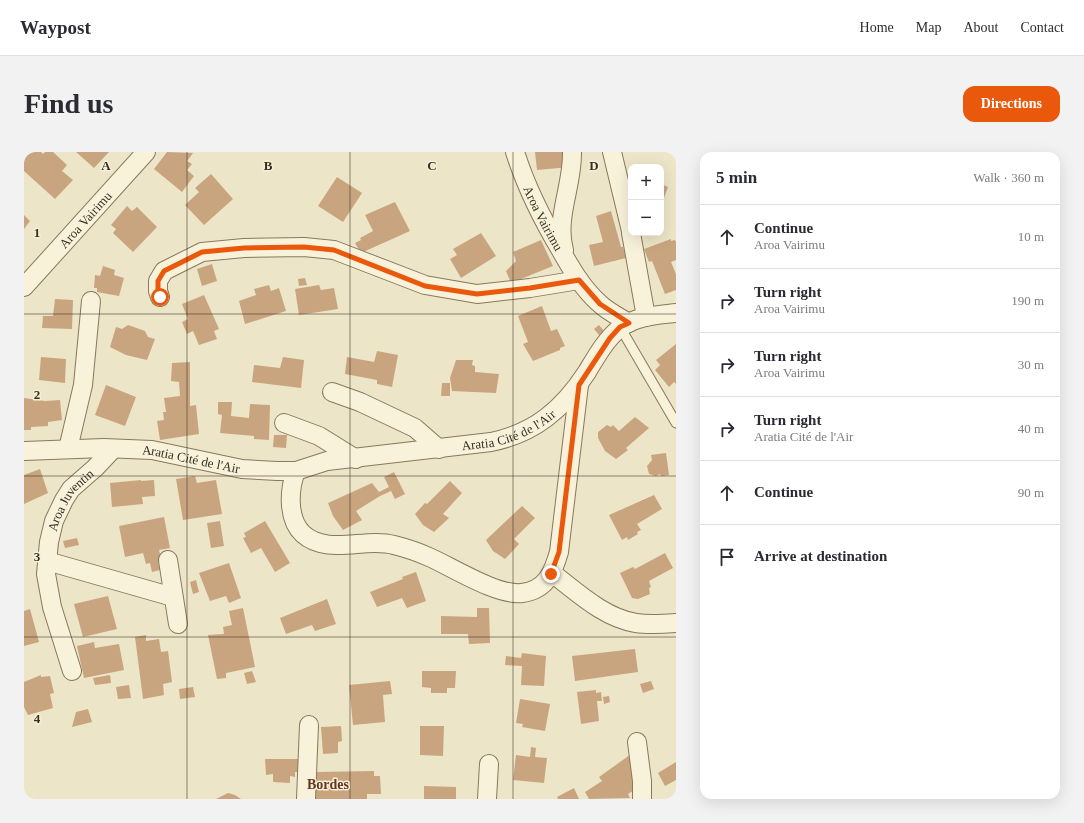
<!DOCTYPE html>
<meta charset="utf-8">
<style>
body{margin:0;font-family:Georgia,serif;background:#f2f2f3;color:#2b2b33}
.controls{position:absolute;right:12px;top:12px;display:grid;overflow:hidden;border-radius:8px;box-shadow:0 4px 16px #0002}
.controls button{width:36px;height:36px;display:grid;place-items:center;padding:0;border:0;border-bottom:1px solid #e1e1e2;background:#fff;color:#2b2b33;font:20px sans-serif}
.stop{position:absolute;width:12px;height:12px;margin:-9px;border:3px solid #ea580c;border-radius:50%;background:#fff}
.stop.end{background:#ea580c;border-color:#fff;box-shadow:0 1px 4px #0008}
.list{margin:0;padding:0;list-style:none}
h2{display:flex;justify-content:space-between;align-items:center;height:52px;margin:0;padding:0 16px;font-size:17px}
h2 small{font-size:13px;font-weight:400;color:#7c7c81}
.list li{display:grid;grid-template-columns:26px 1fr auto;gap:12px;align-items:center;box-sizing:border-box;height:64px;padding:0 16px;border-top:1px solid #e1e1e2}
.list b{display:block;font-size:15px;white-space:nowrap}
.list p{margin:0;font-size:13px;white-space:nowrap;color:#7c7c81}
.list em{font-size:13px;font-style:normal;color:#7c7c81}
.icon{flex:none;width:22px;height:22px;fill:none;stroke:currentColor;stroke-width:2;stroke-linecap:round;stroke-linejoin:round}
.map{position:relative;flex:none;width:652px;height:647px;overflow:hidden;border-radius:12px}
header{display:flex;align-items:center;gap:24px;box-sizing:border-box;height:56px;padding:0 20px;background:#fff;border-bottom:1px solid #e1e1e2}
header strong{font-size:19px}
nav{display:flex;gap:22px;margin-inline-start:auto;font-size:14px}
.intro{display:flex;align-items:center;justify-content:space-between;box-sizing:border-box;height:96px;padding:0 24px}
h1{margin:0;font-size:28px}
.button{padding:10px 18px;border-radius:12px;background:#ea580c;color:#fff;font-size:14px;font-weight:700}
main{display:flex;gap:24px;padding:0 24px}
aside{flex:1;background:#fff;border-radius:12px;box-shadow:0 4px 16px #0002}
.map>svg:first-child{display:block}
.building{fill:#c9a57f}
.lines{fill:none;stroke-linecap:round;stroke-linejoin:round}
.service-casing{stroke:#88785d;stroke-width:11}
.minor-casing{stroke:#88785d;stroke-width:20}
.service{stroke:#f8f2db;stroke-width:9}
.minor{stroke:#f8f2db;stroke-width:18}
.route{stroke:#ea580c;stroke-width:5}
.grid{fill:none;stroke:#392e20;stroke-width:1;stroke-opacity:0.55}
.labels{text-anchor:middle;stroke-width:3;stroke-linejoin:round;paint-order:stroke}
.street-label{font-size:13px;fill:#392e20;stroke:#f5efd7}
.neighbourhood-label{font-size:14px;font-weight:bold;fill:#643521;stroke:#f5efd7}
.grid-label{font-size:13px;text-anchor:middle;font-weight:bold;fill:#392e20;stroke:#f5efd7;stroke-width:3;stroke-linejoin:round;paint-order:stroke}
</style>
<header>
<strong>Waypost</strong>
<nav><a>Home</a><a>Map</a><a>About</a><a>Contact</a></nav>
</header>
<div class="intro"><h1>Find us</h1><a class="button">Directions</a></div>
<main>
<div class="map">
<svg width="652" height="647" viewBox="0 0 652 647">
<rect width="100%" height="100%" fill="#ede5c7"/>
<path class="building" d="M0 0H17L19 2 21 0H29L43 13 38 19 49 28 31 47 0 19Z
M52 0H85L70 16Z
M143 0 169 1 163 9 168 12 163 18 170 24 158 40 130 17Z
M511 0H541L546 15 513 18Z
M187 22 209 47 180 73 161 53 175 40 171 36Z
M313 25 338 41 319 70 294 54Z
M637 32 644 35 637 54Z
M371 50 386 79 337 101 331 91 337 88 336 86 349 79 341 63Z
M103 54 108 59 113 55 133 75 109 100 89 81 92 77 87 73Z
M587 59 597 95H599L602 106 570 114 565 93 579 90 572 64Z
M0 63 6 69 0 77Z
M457 81 472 104 437 126 426 107 433 103 429 97Z
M647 87V89L651 88 652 90V108L647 110 652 122V138L641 142 628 109 625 110 620 97Z
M517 88 529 114 487 131 482 119 492 109 489 100Z
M188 112 193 129 178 134 173 117Z
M79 114 91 118 90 123 100 126 95 144 73 140V136H70L71 123 76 124Z
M281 126 283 133 275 134 274 127Z
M245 133 247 139 255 136 262 159 221 172 215 149 232 143 230 137Z
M295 133 297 138 310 136 314 157 275 163 271 137Z
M180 143 195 177 190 179 193 187 175 193 169 179 163 182 158 170 164 167 158 152Z
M31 147 49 148 48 177 18 176 19 164H29Z
M518 154 527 179 533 177 541 194 536 196V198L509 209 499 192 504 190 494 164Z
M104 173 121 179 124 185 131 187 123 208 102 203 86 195 92 175 98 177Z
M575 173 580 179 575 183 570 177Z
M652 192V232L650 230 645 235 631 218 636 213 632 208Z
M353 199 374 203 368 235 353 232V228L321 222 323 205 350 210Z
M17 205 42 207 41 231 15 228Z
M259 205 280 208 277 236 228 230 230 213 256 216Z
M432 208H449L448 213 451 214V220L475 222 472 241 428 239 426 226Z
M166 210V254L172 253 175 282 136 288 133 269 140 268 139 260H142L140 246 156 244 155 230 147 229 148 211Z
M418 231H426V244H417Z
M82 233 112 245 101 274 71 263Z
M0 246 21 249 36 248 38 268 24 270V274L7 275V278H0Z
M194 250H208L207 264 225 266 226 252 246 253 245 288 230 287V284L196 281 198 263 194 262Z
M611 265 625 276 602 296 604 298 592 307 581 299 574 286V280L583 273 587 275 589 273 595 279Z
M250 283H263L262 296 249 295Z
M642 301 645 323 637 324 636 322 632 324 625 322 623 314 628 308 627 303Z
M16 317 24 341 0 352V323Z
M370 320 381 342 371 347 367 339 356 344 332 359 338 368 319 378 309 364 304 351 348 331 355 340 365 335 360 325Z
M171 324 173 331 192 328 198 362 159 368 152 327Z
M117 328V329L130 328 131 344 118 345 119 352 88 355 86 331Z
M426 329 438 341 419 362 425 366 410 380 399 373 391 362 401 351 403 352Z
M630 343 638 357 613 372 617 378 613 380 614 382 604 388 603 385 598 388 585 363Z
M498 354 511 366 490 387 495 392 481 407 469 399 462 388Z
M140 365 146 396 135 398 138 410 134 411 136 418 128 420 126 411 122 412 119 401 101 405 95 374Z
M196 369 200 394 187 396 183 371Z
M241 369 266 411 251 420 237 396 227 401 219 386 222 385 220 381Z
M53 386 55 393 41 396 39 389Z
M641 401 649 416 625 429 627 435 625 436 626 442 614 447 608 446 596 421 609 415 611 417Z
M205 411 217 446 205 451 202 444 186 449 175 421Z
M392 420 402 449 383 456 378 446 353 455 346 440 379 427 378 425Z
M172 428 175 440 169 442 166 430Z
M84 444 93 477 59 485 50 452Z
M303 447 312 472 291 479 288 473 262 482 256 466Z
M219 456 231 515 202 521V526L193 527 184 483 200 482 199 475 208 473 205 459Z
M453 456H465L466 491 445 492 444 482H417V464L453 465Z
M6 457 15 490 0 494V459Z
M122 483V489L135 487 137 500 144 499 148 530 139 532 140 543 119 547 111 485Z
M70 490 71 496 95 492 100 518 60 526 53 494Z
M611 497 614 520 551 529 548 504Z
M498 501 522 504 520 534 497 533 498 514 481 513 482 504 497 506Z
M228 519 232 530 223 532 220 521Z
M398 519H432L431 536H423V541H407V536L398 535Z
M17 523V525L26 524 30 541 26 542 29 556 4 563 0 555V530Z
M86 523 87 531 71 533 69 526Z
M366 529 368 542 359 543 361 570 329 573 325 533Z
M627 529 630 537 619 541 616 532Z
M105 533 107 546 94 547 92 535Z
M169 535 171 545 156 547 155 537Z
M572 538V541L577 540 578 549H573L575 569 557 572 553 540Z
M585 544 586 550 580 552 579 545Z
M496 547 526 552 521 579 498 575 499 572 492 571Z
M64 557 68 570 48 575 52 560Z
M317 574 318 589 314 590V601L299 602 297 575Z
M396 574H420L419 604 396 603Z
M507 595 512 596 511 605 523 606 520 631 489 628 492 603 506 605Z
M610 600 612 637 604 642 606 646 565 647 561 640 578 629 575 625Z
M241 607H280V620H271V625L266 624V631L249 630V622L242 623Z
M652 610V628L641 634 634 621Z
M350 619V624H356L357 642H343V647H291V620Z
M400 634 432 635V647H400Z
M550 636 555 647H534L533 645Z
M204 641 211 643 217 647H192Z"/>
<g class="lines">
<defs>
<path id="service" d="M596 175 652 271"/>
<g id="minor">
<path id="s1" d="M491 0C502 35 517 65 536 97 547 116 558 136 575 151 583 159 595 165 605 171"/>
<path d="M588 0 607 79"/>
<path d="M607 81 622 165"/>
<path d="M540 98C531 66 549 33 548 0"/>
<path id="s2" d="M0 135 122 0"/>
<path d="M136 145 134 139V129L140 119 178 100 220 96 280 95 310 98 401 133 453 142 506 136 555 128"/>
<path d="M308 240 336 250 391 276 415 297"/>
<path d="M260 271 295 284 332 307"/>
<path d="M44 297 59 233 67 149"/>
<path id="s3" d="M0 299 80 296 128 298 218 317 253 319H272L303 309 467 290C511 281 539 257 563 220 572 205 582 187 596 176 611 164 634 163 652 161"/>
<path d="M272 319C265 337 263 367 279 382 304 404 341 385 370 393 382 396 394 400 405 405 428 415 473 444 498 441 522 438 529 421 535 400L555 233"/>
<path d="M144 408 154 472"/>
<path d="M23 409 149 445"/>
<path d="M528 421C553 440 580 466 612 471 625 473 639 472 652 471"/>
<path id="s4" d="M48 519 28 455 22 422 25 390 30 369 40 348 47 337 71 316 89 297"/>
<path d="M613 590 618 629V647"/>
<path d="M282 647 285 573"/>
<path d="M463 647 465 612"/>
</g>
</defs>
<use href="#service" class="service-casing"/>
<use href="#minor" class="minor-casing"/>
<use href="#service" class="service"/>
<use href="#minor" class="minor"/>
</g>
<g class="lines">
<path class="route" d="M136 145 134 140V129L140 119 178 100 220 96 280 95 310 98 401 134 453 142 506 136 555 128 576 152 605 171 596 175 586 186 555 233 535 400 527 422"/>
</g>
<path class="grid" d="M163 0V647M326 0V647M489 0V647M0 162H652M0 324H652M0 485H652"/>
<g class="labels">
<g class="street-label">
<text dy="5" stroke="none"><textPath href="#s1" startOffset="72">Aroa Vairimu</textPath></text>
<text dy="5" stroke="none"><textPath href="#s2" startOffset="91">Aroa Vairimu</textPath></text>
<text dy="5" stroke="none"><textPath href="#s3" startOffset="492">Aratia Cité de l'Air</textPath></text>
<text dy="5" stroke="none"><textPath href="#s3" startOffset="168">Aratia Cité de l'Air</textPath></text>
<text dy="5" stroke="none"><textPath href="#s4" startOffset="181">Aroa Juventin</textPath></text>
</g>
<g class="neighbourhood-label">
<text x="304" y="637">Bordes</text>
</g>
</g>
<g class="grid-label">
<text x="82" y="18">A</text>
<text x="244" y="18">B</text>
<text x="408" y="18">C</text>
<text x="570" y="18">D</text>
<text x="13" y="85">1</text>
<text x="13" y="247">2</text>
<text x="13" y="409">3</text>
<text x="13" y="571">4</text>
</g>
</svg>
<div class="controls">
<button>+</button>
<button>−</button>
</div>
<div class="stop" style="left:136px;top:145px"></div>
<div class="stop end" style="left:527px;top:422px"></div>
</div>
<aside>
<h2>5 min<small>Walk · 360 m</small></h2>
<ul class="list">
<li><svg class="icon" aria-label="ahead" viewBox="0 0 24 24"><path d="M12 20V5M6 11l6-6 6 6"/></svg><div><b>Continue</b><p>Aroa Vairimu</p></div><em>10 m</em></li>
<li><svg class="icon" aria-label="right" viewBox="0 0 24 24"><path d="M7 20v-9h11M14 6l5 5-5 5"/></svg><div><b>Turn right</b><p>Aroa Vairimu</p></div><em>190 m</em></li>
<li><svg class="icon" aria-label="right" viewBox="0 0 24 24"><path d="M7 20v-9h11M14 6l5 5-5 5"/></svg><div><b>Turn right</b><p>Aroa Vairimu</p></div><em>30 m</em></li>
<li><svg class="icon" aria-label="right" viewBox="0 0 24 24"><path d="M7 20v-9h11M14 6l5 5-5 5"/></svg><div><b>Turn right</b><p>Aratia Cité de l'Air</p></div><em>40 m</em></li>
<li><svg class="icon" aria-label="ahead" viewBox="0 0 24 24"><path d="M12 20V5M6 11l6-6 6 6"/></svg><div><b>Continue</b></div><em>90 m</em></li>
<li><svg class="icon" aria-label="arrive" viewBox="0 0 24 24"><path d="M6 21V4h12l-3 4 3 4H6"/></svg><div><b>Arrive at destination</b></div></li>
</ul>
</aside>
</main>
